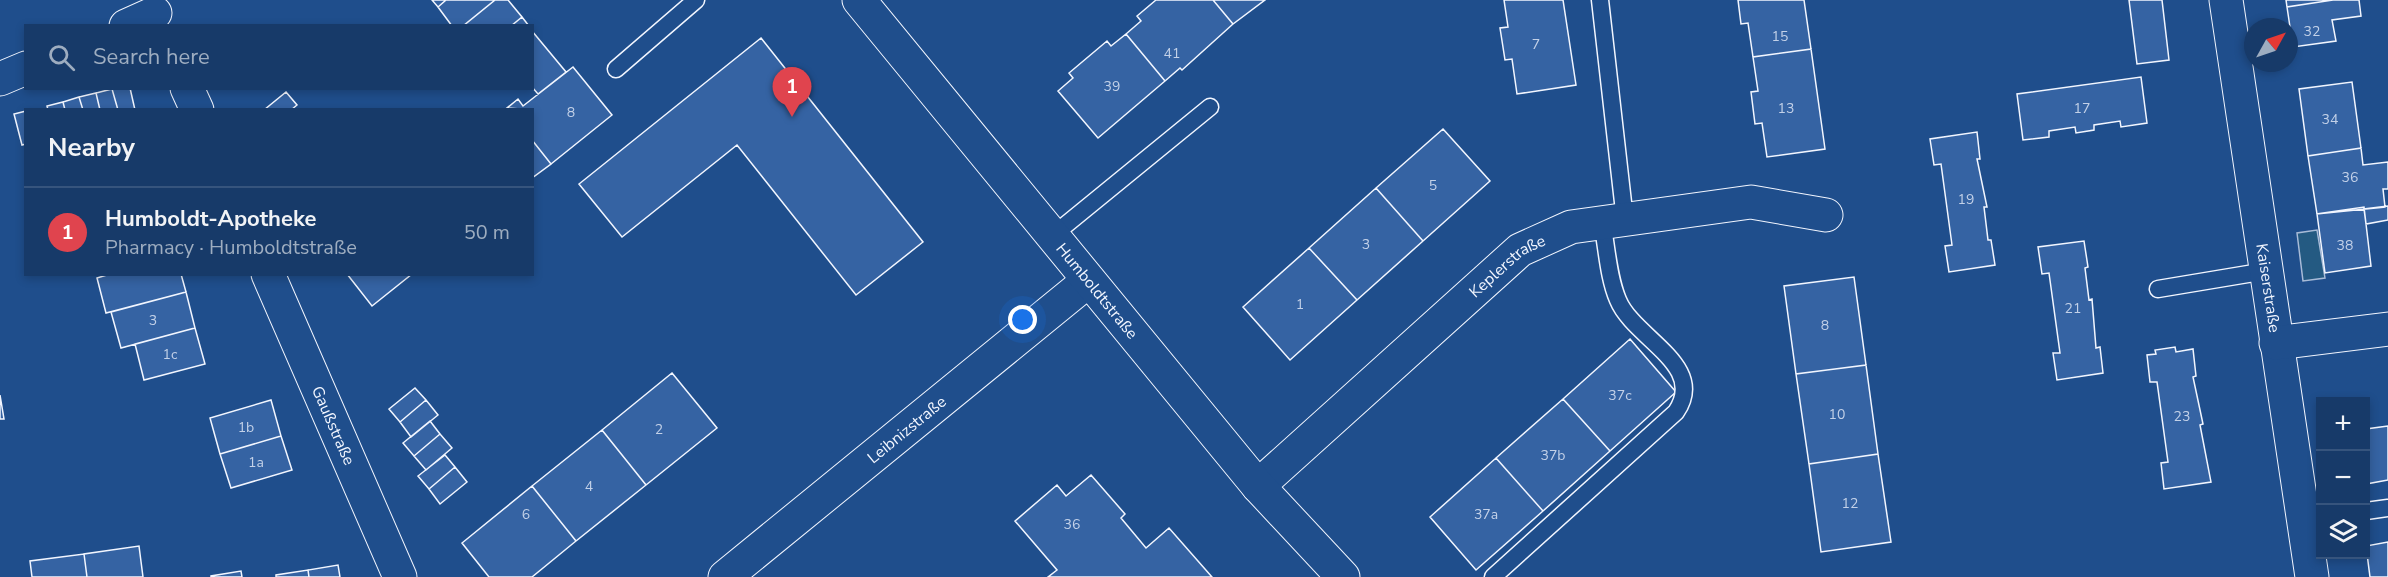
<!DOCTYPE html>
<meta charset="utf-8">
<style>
body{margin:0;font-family:"Nunito Sans",sans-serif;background:#244571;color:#f1f3f6}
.controls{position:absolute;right:18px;bottom:18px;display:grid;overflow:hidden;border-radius:0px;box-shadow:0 3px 9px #0003}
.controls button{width:54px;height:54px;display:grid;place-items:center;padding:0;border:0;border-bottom:2px solid #36547d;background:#173a69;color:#f1f3f6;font:30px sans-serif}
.compass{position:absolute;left:2244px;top:18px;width:54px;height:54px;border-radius:50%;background:#173a69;box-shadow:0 3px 9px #0003;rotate:50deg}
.you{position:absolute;left:1023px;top:320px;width:21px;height:21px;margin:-15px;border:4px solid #fff;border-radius:50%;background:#1a73e8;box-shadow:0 0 0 9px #1a73e833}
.badge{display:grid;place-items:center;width:39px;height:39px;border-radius:50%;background:#ffb74d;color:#fff;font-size:20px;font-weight:700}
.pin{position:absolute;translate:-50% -50px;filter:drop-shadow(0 2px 3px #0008)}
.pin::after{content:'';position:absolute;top:32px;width:21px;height:18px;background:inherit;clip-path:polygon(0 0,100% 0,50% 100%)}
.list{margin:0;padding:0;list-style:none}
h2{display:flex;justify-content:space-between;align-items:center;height:78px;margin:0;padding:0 24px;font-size:26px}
h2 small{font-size:20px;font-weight:400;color:#9eadc0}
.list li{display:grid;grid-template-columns:39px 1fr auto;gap:18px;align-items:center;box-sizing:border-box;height:90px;padding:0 24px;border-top:2px solid #36547d}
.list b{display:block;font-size:22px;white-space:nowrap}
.list p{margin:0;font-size:20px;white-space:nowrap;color:#9eadc0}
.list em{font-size:20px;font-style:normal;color:#9eadc0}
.icon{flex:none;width:33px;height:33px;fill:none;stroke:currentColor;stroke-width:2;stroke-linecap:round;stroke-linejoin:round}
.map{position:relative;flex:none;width:2388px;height:577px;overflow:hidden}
.search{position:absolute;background:#173a69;box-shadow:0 3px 9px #0003;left:24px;top:24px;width:510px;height:66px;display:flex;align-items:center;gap:15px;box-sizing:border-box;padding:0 21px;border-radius:0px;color:#9eadc0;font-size:22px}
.panel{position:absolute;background:#173a69;box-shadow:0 3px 9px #0003;left:24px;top:108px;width:510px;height:168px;border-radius:0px}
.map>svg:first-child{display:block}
.green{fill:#245a82;stroke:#a8bbd7;stroke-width:1.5}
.building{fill:#3563a3;stroke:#f2f6ff;stroke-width:1.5}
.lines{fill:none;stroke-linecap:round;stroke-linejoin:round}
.service-casing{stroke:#f2f6ff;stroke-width:19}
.minor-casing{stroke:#f2f6ff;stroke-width:35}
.tertiary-casing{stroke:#f2f6ff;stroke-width:35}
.service{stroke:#1f4e8c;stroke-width:16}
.minor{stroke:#1f4e8c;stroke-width:33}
.tertiary{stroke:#1f4e8c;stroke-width:33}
.labels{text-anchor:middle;stroke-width:4.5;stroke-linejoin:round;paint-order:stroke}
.number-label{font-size:14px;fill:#c3d1e8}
.street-label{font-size:16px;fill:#f2f6ff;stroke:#1f4e8c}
</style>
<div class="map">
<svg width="2388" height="577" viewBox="0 0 2388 577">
<rect width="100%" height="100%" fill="#1f4e8c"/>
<path class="green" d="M2317 230 2325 278 2303 281 2297 233Z"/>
<path class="building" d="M432 0H446L438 7Z
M446 0H495L463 26H452L438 7Z
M495 0H508L522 17 511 26H463Z
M1156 0H1213L1233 24 1182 70 1180 68 1165 81 1126 34 1141 21 1137 16Z
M1213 0H1265L1233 24Z
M1504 0H1563L1576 85 1517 94 1512 59 1505 60 1500 28 1508 27Z
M1738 0H1804L1811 49 1753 57 1748 23 1741 24Z
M2129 0H2162L2169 60 2137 64Z
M2286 0H2333L2287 7Z
M2333 0H2359L2361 16 2332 20 2336 41 2293 47 2287 7Z
M522 17 529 26H511Z
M532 31 566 72 538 94 532 87Z
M1126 34 1165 81 1098 138 1058 91 1073 78 1069 73 1107 41 1111 46Z
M761 38 923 242 856 295 737 145 622 237 579 184Z
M1811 49 1825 149 1767 157 1762 123 1755 124 1751 92 1758 91 1753 57Z
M573 67 612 115 551 164 532 140V110L507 108 518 99 523 106Z
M2141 77 2147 123 2121 127 2120 121 2094 125V130L2076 133 2075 127 2049 131V137L2023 140 2017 94Z
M2352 82 2361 148 2308 156 2299 89Z
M130 88 135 110H118L112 89Z
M112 89 118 110H100L96 93Z
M286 92 297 105 291 110H264Z
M96 93 100 110H83L79 97Z
M79 97 83 110H65L63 102Z
M63 102 65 110H48L47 106Z
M26 111V144L22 145 14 114Z
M1443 129 1490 181 1423 241 1376 188Z
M1977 132 1980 159H1977L1987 207H1984L1988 240H1991L1995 265 1949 272 1945 246 1952 245 1941 164 1934 165 1930 139Z
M532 140 551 164 532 178Z
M2361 148 2363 165 2388 162V189H2383L2385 207 2317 214 2308 156Z
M1376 188 1423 241 1357 300 1309 248Z
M2388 206V220L2366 224 2364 209Z
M2364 207 2371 266 2325 273 2317 214Z
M2084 241 2088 267 2085 268 2089 300 2092 299 2096 348 2100 347 2103 373 2057 380 2053 353H2060L2049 273 2042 274 2038 247Z
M1309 248 1357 300 1290 360 1243 307Z
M110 274H181L186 292 106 313 97 278Z
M347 274H412L372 306Z
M1854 277 1866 365 1796 374 1784 286Z
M186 292 195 328 121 348 111 312Z
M195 328 205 364 144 380 135 344Z
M1630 339 1676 392 1610 451 1563 399Z
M2175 347 2176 352 2193 349 2196 376 2193 377 2203 424 2200 425 2211 482 2164 489 2161 463 2168 462 2157 382H2150L2147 355 2156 354 2155 350Z
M1866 365 1878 454 1809 464 1796 374Z
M672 373 717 428 646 485 602 430Z
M415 388 426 400 400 422 389 409Z
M0 395 4 419H0Z
M1563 399 1610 451 1543 511 1496 458Z
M271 400 281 436 220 454 210 418Z
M426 400 438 415 411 437 400 422Z
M430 421 440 434 414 456 403 443Z
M2388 426V480L2366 484V429Z
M602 430 646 485 576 541 532 486Z
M440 434 452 448 426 470 414 456Z
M281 436 292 470 231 488 220 454Z
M1878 454 1891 542 1821 552 1809 464Z
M445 455 455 467 429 489 418 476Z
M1496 458 1543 511 1476 570 1430 517Z
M455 467 467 482 440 504 429 489Z
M1091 475 1125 514 1121 518 1146 548 1169 528 1212 577H1048L1057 570 1015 521 1057 485 1066 496Z
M532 486 576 541 532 577H489L462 543Z
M2388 542V577H2370L2366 546Z
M139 546 143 577H87L84 554Z
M84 554 87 577H32L30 561Z
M338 565 340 577H309L308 570Z
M308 570 309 577H276V575Z
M241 571 242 577H211V576Z"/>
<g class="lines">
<defs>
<path id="service" d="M1600 0 1625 220
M616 69 696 0
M1052 236 1210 107
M2158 289 2266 271
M2366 511 2388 508
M1493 577 1676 412C1708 365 1634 339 1618 300 1608 277 1607 247 1602 223"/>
<g id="minor">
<path id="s1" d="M2226 0 2312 577"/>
<path d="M126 26 155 13"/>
<path d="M0 79 26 68"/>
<path d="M187 88 197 110"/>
<path id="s2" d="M268 274 400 577"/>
<path d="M2276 343 2388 329"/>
<path id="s3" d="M1258 486 1520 250 1571 227 1751 202 1826 215"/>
<path id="s4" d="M725 577 1088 281"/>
</g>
<g id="tertiary">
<path id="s5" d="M859 0 1258 486 1343 577"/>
</g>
</defs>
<use href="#service" class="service-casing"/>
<use href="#minor" class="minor-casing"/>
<use href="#tertiary" class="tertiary-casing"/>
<use href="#service" class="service"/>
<use href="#minor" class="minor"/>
<use href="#tertiary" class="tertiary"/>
</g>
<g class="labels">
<g class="number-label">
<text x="2312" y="36">32</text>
<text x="1780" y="41">15</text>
<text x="1536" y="49">7</text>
<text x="1172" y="58">41</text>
<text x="1112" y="91">39</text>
<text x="1786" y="113">13</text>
<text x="2082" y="113">17</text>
<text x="571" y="117">8</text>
<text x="2330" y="124">34</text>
<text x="2350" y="182">36</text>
<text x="1433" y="190">5</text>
<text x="1966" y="204">19</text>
<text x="1366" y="249">3</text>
<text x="2345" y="250">38</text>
<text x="1300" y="309">1</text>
<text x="2073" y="313">21</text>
<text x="153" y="325">3</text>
<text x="1825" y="330">8</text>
<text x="170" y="359">1c</text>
<text x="1620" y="400">37c</text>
<text x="1837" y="419">10</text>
<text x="2182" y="421">23</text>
<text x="246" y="432">1b</text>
<text x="659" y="434">2</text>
<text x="1553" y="460">37b</text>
<text x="256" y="467">1a</text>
<text x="589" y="491">4</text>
<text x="1850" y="508">12</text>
<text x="526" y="519">6</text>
<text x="1486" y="519">37a</text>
<text x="1072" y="529">36</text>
</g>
<g class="street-label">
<text dy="6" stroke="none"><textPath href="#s3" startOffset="333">Keplerstraße</textPath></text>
<text dy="6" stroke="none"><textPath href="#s1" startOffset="291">Kaiserstraße</textPath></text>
<text dy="6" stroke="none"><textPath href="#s5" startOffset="376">Humboldtstraße</textPath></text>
<text dy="6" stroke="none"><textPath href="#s2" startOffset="165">Gaußstraße</textPath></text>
<text dy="6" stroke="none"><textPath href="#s4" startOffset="234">Leibnizstraße</textPath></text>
</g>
</g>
</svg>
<div class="controls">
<button>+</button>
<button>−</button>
<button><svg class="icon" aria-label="layers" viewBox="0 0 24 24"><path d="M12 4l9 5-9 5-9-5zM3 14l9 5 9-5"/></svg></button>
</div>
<svg class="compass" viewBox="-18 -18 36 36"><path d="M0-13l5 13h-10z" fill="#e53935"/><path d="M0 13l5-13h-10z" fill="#9eadc0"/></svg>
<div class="you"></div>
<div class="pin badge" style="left:792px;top:117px;background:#e0444e">1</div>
<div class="search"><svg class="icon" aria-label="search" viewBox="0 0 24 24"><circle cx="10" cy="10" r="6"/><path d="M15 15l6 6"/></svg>Search here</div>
<section class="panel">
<h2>Nearby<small></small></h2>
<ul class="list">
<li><span class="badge" style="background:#e0444e">1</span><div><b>Humboldt-Apotheke</b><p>Pharmacy · Humboldtstraße</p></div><em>50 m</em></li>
</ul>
</section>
</div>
